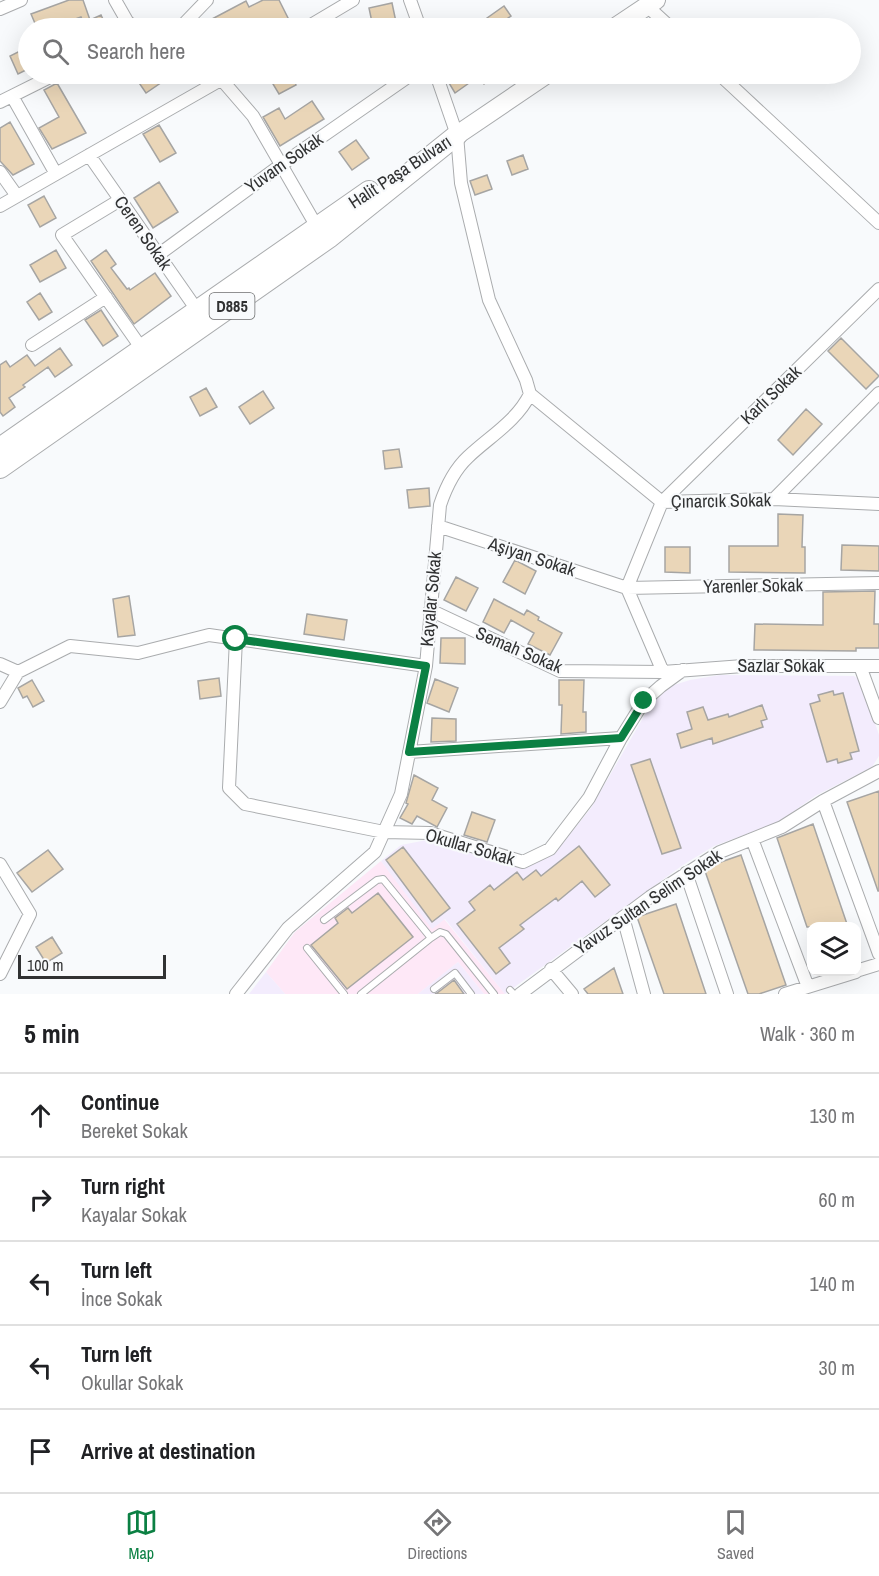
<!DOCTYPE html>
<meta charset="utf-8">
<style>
body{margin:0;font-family:"Archivo Narrow",sans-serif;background:#f6f6f6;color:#202124}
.controls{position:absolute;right:18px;bottom:18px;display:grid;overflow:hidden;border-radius:12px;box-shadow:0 6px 24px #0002}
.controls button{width:54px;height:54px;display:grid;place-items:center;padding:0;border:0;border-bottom:2px solid #e0e0e0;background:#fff;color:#202124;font:30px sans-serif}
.scale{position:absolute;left:18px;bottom:15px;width:148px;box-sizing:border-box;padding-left:6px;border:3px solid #313233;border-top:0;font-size:16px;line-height:21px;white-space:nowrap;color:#313233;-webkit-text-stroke:4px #f8fafc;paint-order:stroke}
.stop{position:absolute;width:18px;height:18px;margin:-14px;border:4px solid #0b8043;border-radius:50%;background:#fff}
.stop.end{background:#0b8043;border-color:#fff;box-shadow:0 2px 6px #0008}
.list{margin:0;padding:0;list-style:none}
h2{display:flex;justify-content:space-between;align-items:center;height:78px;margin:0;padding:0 24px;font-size:26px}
h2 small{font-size:20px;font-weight:400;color:#757577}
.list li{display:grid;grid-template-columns:39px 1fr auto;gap:18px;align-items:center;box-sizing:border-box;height:84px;padding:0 24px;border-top:2px solid #e0e0e0}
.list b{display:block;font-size:22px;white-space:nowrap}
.list p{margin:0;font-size:20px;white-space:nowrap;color:#757577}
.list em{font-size:20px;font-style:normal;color:#757577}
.icon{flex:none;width:33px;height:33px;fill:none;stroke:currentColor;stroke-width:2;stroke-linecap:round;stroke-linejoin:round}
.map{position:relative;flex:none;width:879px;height:994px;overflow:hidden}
.search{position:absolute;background:#fff;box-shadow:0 6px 24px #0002;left:18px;right:18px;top:18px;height:66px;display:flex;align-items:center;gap:15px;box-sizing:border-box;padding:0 21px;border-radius:33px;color:#757577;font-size:22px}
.sheet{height:498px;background:#fff}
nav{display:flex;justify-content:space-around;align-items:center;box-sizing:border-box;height:84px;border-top:2px solid #e0e0e0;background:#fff;font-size:16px;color:#757577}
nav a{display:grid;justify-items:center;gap:3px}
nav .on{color:#0b8043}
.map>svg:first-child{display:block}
.commercial{fill:#fee8f7}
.education{fill:#f3ecfd}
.building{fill:#ead6b8;stroke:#a6a5a3;stroke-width:1.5}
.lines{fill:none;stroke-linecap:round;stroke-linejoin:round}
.service-casing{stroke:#aaacae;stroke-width:8}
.minor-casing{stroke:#aaacae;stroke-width:14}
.primary-casing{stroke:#aaacae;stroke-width:20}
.trunk-casing{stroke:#aaacae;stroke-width:22}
.service{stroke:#fff;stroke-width:6}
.minor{stroke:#fff;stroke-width:12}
.primary{stroke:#fff;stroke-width:18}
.trunk{stroke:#fff;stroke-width:20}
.route{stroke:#0b8043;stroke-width:8}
.labels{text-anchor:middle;stroke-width:4.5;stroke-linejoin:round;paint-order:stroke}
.shield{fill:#f8fafc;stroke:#6d6e6f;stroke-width:1.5}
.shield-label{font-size:16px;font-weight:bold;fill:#313233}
.street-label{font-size:18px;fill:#313233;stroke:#f8fafc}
</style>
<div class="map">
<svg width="879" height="994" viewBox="0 0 879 994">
<rect width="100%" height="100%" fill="#f8fafc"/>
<path class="commercial" d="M381 861 432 928 444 919 505 994H484L458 962 418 994H285L266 972 295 932Z"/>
<path class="education" d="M720 675 854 676 861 681 879 735V756L872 767 815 796 779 822 714 846 683 865 505 994 445 919 432 929 381 861 401 845 427 840 523 869 555 853 591 808 651 704 671 686 690 680Z
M458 962 484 994H418Z
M266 972 285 994H249Z"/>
<path class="building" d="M69 0H83L90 20 101 15 107 28H86L81 17 50 28H37L31 14Z
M263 0H279L288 18 268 28 265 23 254 28H195L246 1 249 7Z
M392 3 396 22 373 27 369 8Z
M504 6 511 16 494 28H473Z
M28 47V69L18 74 10 56Z
M133 74H157L162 82 146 93Z
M267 74H290L296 85 279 94Z
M453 74H499L484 84 479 76 455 93 446 78Z
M57 83 86 133 52 149 39 128 59 117 44 90Z
M312 101 324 119 280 146 263 117 279 108 285 119Z
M10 122 34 164 13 175 0 161V128Z
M159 125 176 153 160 162 143 134Z
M356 140 369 158 352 170 339 152Z
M523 155 528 169 512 175 507 161Z
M487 175 492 189 475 195 470 181Z
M159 182 178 212 153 228 134 198Z
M44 196 56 218 40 227 28 205Z
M56 250 66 268 40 282 30 265Z
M106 250 116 264 111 268 127 289 129 288 130 290 155 273 171 296 134 324 91 261Z
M40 293 52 312 39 320 27 302Z
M101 310 118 336 103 346 85 320Z
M841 338 879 376 866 389 828 351Z
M60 348 72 365 55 377 48 367 23 385 25 387 9 398 15 407 3 416 0 412V365L6 361 10 367 27 355 35 366Z
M206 388 217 407 200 416 190 397Z
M263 391 274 408 250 424 239 407Z
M806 409 822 424 793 455 778 440Z
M399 449 402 467 385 469 383 451Z
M429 488 430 506 409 508 407 490Z
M778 514 803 515 802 547H805V573L729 572V546H778Z
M842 545 879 546V571L841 570Z
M665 547H690V573L665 572Z
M515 560 536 571 525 594 503 582Z
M456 577 478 588 466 611 444 600Z
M875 591 874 624H879V648H856V651L754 650 755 624 823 625V592Z
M129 596 135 635 118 637 113 599Z
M494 599 524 615 527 610 539 617 538 620 562 633 550 655 528 644 534 633 511 620 504 633 483 622Z
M307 614 347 620 344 640 304 634Z
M441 638H465V664L440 663Z
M219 678 221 696 200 699 198 681Z
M435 679 458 688 449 712 427 703Z
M32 680 44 701 33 707 27 696 23 698 18 688Z
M559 680H584L583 712H586V732L561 734 562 705H559Z
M833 691 834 695 843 693 859 751 850 753 852 759 838 763 837 759 827 762 810 704 820 701 818 695Z
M762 705 767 719 761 721 763 727 713 744 712 738 681 748 677 734 692 729 687 712 703 707 708 720 728 714 729 717Z
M432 718 456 719V741L431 742Z
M650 759 681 848 662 854 631 765Z
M414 775 438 788 432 800 447 808 437 827 417 816 412 824 400 818 408 804 406 803Z
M879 791V891H878L847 802Z
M472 812 495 820 487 842 464 835Z
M813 824 848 927H807L777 838Z
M579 846 610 885 595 897 582 881 558 901 556 898 520 925 524 929 499 948 510 963 496 974 457 924 475 910 469 902 490 885 494 890 517 872 523 880 536 870 541 876Z
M403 847 450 908 432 922 386 860Z
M48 850 63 869 32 892 17 873Z
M741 855 786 985 759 994H748L705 871 718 863Z
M378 893 413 937 347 989 311 945 338 923 335 918 348 908 352 913Z
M676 904 706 994H664L637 917Z
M52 937 62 953 46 963 36 947Z
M614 968 623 994H588L584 989Z
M454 980 464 994H435L437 993Z"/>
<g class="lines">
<defs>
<path id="service" d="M324 920 377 880 383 879 431 938 440 932 446 934 494 994
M307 948 344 994
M434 989 455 973 471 994
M510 990 514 994
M361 994 431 938"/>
<path id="minor" d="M115 0 127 21 134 28
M410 0 420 28
M647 6 671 28
M0 9 21 0
M180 28 207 0
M306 28 353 0
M200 74 221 79 253 116 317 227
M436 74 457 135 461 183 489 300 526 380 530 394
M719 74 879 223
M12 96 56 174
M0 102 56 74
M89 155 197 310
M0 172 17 196
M120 200 62 235 142 349
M0 206 231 74
M158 255 281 165 412 74
M32 345 106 297
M530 394 662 502 774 499 879 504
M774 499 879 393
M438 526 627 588 879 583
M430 610 560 671 663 672 743 666H879
M236 639 229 788 245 804 384 832 430 833 523 862 550 849 589 798 621 738 644 701 661 686 683 670
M0 664 18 672 70 646 138 653 209 635 426 666
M860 666 879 718
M663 672 627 588 662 502 879 289
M0 702 18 672
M409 752 621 738
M823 801 879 954
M752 839 808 987
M0 864 30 914 0 974
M686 873 727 994
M623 917 644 994
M551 969 572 994
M856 971 879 964
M236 994 288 928 375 852 401 794 426 666 440 505C446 487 454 470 468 457 489 437 517 421 530 394
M520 994 650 897 720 852 782 827 823 801 879 771
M785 994 856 972"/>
<path id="primary" d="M614 28 656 0
M457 135 547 74"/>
<path id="trunk" d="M0 448 369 191
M0 468 330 237 457 135"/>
</defs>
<use href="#service" class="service-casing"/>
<use href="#minor" class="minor-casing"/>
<use href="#primary" class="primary-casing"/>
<use href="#trunk" class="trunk-casing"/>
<use href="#service" class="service"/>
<use href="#minor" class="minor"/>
<use href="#primary" class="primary"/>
<use href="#trunk" class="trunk"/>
</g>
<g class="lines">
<path class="route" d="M236 639 426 666 409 752 621 738 644 701"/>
</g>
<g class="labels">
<rect class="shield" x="209.5" y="293" width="45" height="26" rx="4.5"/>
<g class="shield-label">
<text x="232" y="312">D885</text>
</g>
<g class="street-label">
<text transform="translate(284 163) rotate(-35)" y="6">Yuvam Sokak</text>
<text transform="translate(400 172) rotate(-33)" y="6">Halit Paşa Bulvarı</text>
<text transform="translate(143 233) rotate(55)" y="6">Ceren Sokak</text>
<text transform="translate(771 395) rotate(-44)" y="6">Karlı Sokak</text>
<text transform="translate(721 501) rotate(-1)" y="6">Çınarcık Sokak</text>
<text transform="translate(532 557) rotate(18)" y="6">Aşiyan Sokak</text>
<text transform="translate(753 586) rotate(-1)" y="6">Yarenler Sokak</text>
<text transform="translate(431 599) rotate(-85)" y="6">Kayalar Sokak</text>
<text transform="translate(519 650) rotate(23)" y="6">Semah Sokak</text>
<text x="781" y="672">Sazlar Sokak</text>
<text transform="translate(470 847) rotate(16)" y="6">Okullar Sokak</text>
<text transform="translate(648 902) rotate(-34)" y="6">Yavuz Sultan Selim Sokak</text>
</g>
</g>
</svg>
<div class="controls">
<button><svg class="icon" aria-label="layers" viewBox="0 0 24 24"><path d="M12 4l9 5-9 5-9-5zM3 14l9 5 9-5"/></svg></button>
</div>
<div class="scale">100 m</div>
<div class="stop" style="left:236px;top:639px"></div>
<div class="stop end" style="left:644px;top:701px"></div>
<div class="search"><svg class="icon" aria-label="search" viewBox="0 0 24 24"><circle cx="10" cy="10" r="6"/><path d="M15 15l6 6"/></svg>Search here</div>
</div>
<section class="sheet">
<h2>5 min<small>Walk · 360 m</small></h2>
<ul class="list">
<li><svg class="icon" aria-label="ahead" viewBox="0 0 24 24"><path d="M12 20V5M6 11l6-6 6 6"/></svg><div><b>Continue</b><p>Bereket Sokak</p></div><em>130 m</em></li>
<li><svg class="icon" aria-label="right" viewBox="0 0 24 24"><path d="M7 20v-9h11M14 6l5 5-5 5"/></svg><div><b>Turn right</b><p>Kayalar Sokak</p></div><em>60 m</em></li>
<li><svg class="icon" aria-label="left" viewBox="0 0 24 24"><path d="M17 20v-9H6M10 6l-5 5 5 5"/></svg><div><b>Turn left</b><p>İnce Sokak</p></div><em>140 m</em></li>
<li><svg class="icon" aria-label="left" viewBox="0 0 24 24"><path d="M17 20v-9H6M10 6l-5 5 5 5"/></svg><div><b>Turn left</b><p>Okullar Sokak</p></div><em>30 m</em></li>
<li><svg class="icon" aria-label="arrive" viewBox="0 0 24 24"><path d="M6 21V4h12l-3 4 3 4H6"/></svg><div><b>Arrive at destination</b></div></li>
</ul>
</section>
<nav>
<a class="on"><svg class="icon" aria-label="map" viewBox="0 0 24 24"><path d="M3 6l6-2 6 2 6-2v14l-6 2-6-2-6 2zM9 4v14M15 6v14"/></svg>Map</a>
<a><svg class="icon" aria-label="directions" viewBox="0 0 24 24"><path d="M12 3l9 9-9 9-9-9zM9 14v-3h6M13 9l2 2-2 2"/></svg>Directions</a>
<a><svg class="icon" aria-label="saved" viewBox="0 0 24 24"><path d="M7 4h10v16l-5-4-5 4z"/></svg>Saved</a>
</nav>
